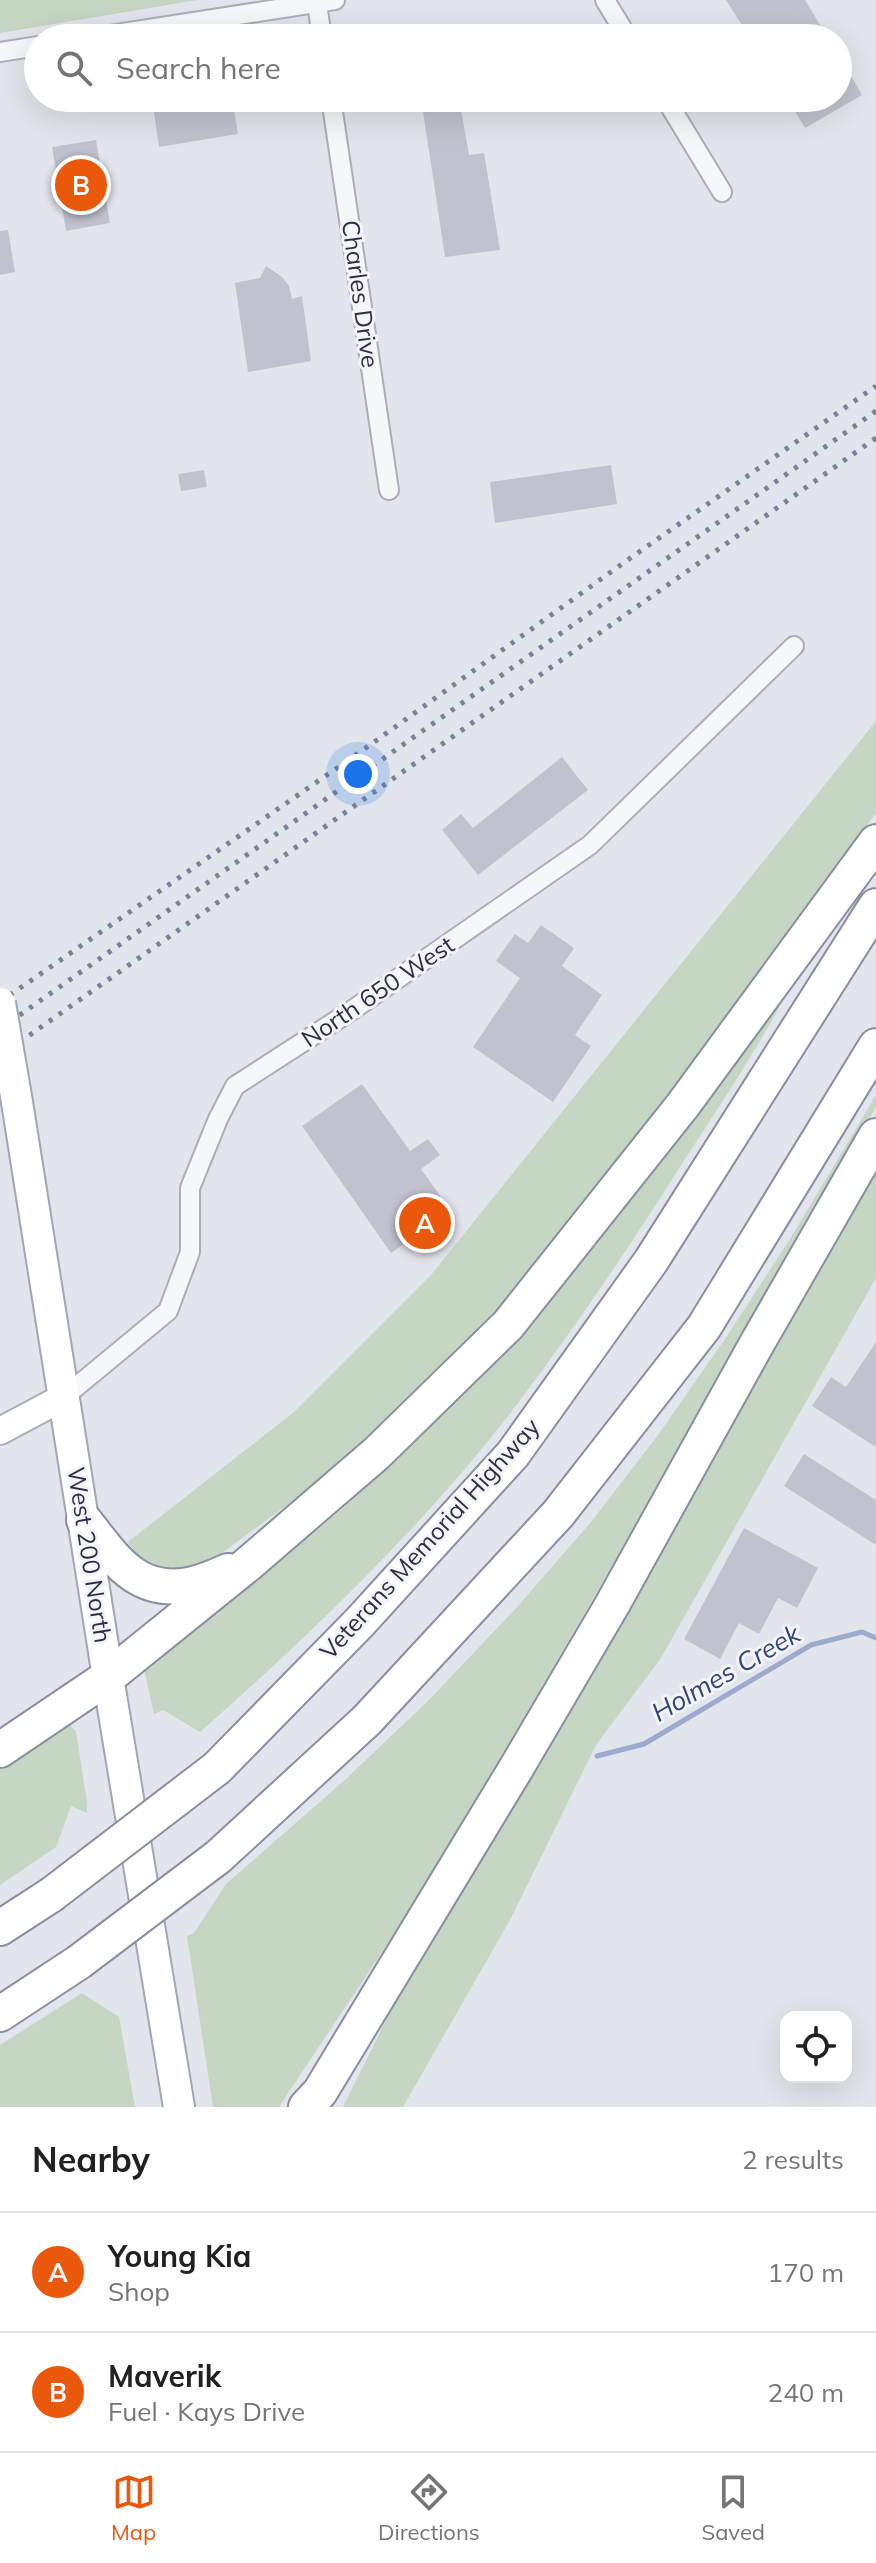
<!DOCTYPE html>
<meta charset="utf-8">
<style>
body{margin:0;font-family:Mulish,sans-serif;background:#f2f2f2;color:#202124}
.controls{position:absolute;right:24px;bottom:24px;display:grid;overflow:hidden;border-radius:16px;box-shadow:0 8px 32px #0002}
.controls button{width:72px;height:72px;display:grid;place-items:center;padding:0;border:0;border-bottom:2px solid #e0e0e0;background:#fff;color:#202124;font:40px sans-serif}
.you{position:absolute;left:358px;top:774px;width:28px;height:28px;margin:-20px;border:6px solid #fff;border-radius:50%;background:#1a73e8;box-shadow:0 0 0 12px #1a73e833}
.badge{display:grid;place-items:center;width:52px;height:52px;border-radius:50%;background:#ea580c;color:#fff;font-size:26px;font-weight:700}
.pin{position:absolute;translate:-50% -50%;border:4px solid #fff;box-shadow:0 2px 8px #0006}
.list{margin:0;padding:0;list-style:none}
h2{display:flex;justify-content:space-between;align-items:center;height:104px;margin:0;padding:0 32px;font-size:34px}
h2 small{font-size:26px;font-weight:400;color:#757577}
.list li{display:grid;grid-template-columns:52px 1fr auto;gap:24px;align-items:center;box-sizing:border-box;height:120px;padding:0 32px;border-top:2px solid #e0e0e0}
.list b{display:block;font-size:30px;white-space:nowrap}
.list p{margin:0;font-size:26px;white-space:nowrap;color:#757577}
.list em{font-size:26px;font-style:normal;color:#757577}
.icon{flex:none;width:44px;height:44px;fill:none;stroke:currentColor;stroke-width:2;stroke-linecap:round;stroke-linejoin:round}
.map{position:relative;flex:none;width:876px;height:2107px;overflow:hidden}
.search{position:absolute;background:#fff;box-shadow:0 8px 32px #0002;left:24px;right:24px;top:24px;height:88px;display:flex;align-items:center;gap:20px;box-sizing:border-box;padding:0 28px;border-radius:44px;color:#757577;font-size:30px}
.sheet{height:344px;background:#fff}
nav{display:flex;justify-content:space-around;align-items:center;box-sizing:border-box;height:112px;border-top:2px solid #e0e0e0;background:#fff;font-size:22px;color:#757577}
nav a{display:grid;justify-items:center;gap:4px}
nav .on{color:#ea580c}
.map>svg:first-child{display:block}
.green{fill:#c5d6c3}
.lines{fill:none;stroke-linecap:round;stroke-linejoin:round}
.stream{stroke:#9cabcd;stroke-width:5}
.building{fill:#c0c3cf}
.street-casing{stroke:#abaeba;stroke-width:22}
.secondary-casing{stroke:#abaeba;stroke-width:30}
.primary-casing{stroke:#a1a6b8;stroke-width:34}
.highway-casing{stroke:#898fa3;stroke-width:38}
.street{stroke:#f6f7f9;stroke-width:18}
.secondary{stroke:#fff;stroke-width:26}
.primary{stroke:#fff;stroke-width:30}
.highway{stroke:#fff;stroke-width:34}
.rail{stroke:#7b8196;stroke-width:5;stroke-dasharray:4 8;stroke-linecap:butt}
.primary-bridge-casing{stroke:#a1a6b8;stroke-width:34;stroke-linecap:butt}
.highway-bridge-casing{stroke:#898fa3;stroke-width:38;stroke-linecap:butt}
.primary-bridge{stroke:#fff;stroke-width:30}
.highway-bridge{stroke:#fff;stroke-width:34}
.labels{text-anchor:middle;stroke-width:6;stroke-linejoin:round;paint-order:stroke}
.street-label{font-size:24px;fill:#292f45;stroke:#f3f4f9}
.water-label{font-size:26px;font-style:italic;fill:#31457b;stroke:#f3f4f9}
</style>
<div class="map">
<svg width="876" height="2107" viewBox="0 0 876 2107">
<rect width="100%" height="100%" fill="#e3e5ec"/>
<path class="green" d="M0 0H197L0 33Z
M876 721V813L774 950 684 1077 487 1324 355 1455 211 1561 185 1575C158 1568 144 1567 128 1542L294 1412 431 1275Z
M789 989C756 1052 716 1111 678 1170 625 1254 569 1336 509 1415 418 1531 310 1635 200 1732L163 1710 154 1714 143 1664 267 1572 342 1509 446 1409Z
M876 1095V1107C730 1357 589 1611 440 1859 390 1944 333 2024 279 2107H213L187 1936 194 1933 226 1884 346 1779 429 1700 518 1606 591 1522 658 1435 725 1339 790 1239Z
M876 1171V1278L661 1658 596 1745 510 1920 403 2107H343L395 2002 809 1291Z
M67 1722 76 1731 87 1802V1813L71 1806 56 1847 0 1885V1764Z
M82 1993 119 2017 135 2107H0V2045Z"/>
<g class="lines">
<path class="stream" d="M597 1756 644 1744 811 1645 862 1632 876 1638"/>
</g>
<path class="building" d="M726 0H805L828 38H750Z
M838 54 862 95 805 128 787 98H838Z
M152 98H232L238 134 159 147Z
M421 98H459L469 155 484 153 500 250 445 257Z
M96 140 110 223 66 231 52 147Z
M8 230 15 272 0 275V231Z
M266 266 282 277 289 286 292 299 302 296 311 361 248 372 235 283 260 278Z
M611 465 617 504 495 523 490 482Z
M204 470 207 487 181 491 178 474Z
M562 757 588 790 478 875 442 830 461 814 473 828Z
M541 925 574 948 562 966 602 995 575 1035 591 1046 553 1102 473 1047 520 978 496 961 515 934 528 943Z
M362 1084 410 1151 428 1139 440 1155 421 1169 451 1211 391 1253 302 1126Z
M876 1342V1447L812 1406 831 1377 846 1387Z
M804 1454 876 1500V1545L784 1486Z
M744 1528 818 1568 797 1608 778 1598 759 1634 739 1623 720 1659 684 1639Z"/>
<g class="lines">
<defs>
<path id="street" d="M605 0 628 38
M317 3 322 38
M90 38 335 0
M0 52 38 46
M331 98 389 490
M665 98 722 192
M64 1397 168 1311 190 1252V1188L218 1119 235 1086 351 1011 590 845 794 646"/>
<path id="secondary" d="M0 1431 64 1397"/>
<path id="primary" d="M17 1102 108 1677 179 2107"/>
<path id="highway" d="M84 1520C114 1558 137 1597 193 1584 205 1581 217 1576 228 1571
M0 1750 108 1677 247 1565 377 1453 508 1325 683 1105 876 842
M217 1768 360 1622 513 1454 651 1261 876 906
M218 1857 367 1720 558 1514 704 1327 876 1046
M0 1928 51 1895
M0 2014 79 1962
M306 2107 320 2092 518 1765 612 1605 755 1347 876 1136"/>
</defs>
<use href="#street" class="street-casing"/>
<use href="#secondary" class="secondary-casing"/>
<use href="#primary" class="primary-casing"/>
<use href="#highway" class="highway-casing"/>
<use href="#street" class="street"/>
<use href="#secondary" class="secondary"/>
<use href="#primary" class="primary"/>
<use href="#highway" class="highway"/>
<path class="rail" d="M0 1002 370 745 622 564 876 386
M0 1029 876 411
M0 1056 876 438"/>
<defs>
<path id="primary-bridge" d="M0 1003 17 1102"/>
<path id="highway-bridge" d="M51 1895 217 1768
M79 1962 218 1857"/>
</defs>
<use href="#primary-bridge" class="primary-bridge-casing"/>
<use href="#highway-bridge" class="highway-bridge-casing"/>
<use href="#primary-bridge" class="primary-bridge"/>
<use href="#highway-bridge" class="highway-bridge"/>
</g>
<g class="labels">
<g class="street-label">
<text transform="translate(360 294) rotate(82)" y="8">Charles Drive</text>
<text transform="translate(378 992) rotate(-34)" y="8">North 650 West</text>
<text transform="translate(430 1539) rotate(-48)" y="8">Veterans Memorial Highway</text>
<text transform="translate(89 1555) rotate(81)" y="8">West 200 North</text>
</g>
<g class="water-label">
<text transform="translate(726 1673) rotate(-30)" y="9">Holmes Creek</text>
</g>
</g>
</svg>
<div class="controls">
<button><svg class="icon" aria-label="locate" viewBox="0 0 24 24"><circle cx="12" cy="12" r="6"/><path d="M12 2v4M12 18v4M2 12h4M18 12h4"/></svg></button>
</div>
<div class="you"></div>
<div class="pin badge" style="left:425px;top:1223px">A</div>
<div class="pin badge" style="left:81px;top:185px">B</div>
<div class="search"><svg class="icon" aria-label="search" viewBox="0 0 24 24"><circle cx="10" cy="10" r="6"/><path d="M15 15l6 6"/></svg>Search here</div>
</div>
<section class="sheet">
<h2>Nearby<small>2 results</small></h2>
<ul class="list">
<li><span class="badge">A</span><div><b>Young Kia</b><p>Shop</p></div><em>170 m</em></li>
<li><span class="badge">B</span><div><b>Maverik</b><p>Fuel · Kays Drive</p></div><em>240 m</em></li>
</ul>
</section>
<nav>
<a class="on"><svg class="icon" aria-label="map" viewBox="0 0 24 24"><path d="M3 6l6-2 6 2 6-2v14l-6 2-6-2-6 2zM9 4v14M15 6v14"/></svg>Map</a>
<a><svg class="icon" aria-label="directions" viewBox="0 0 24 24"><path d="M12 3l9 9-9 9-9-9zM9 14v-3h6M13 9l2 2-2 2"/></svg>Directions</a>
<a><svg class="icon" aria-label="saved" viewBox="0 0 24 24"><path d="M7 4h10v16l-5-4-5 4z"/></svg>Saved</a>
</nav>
